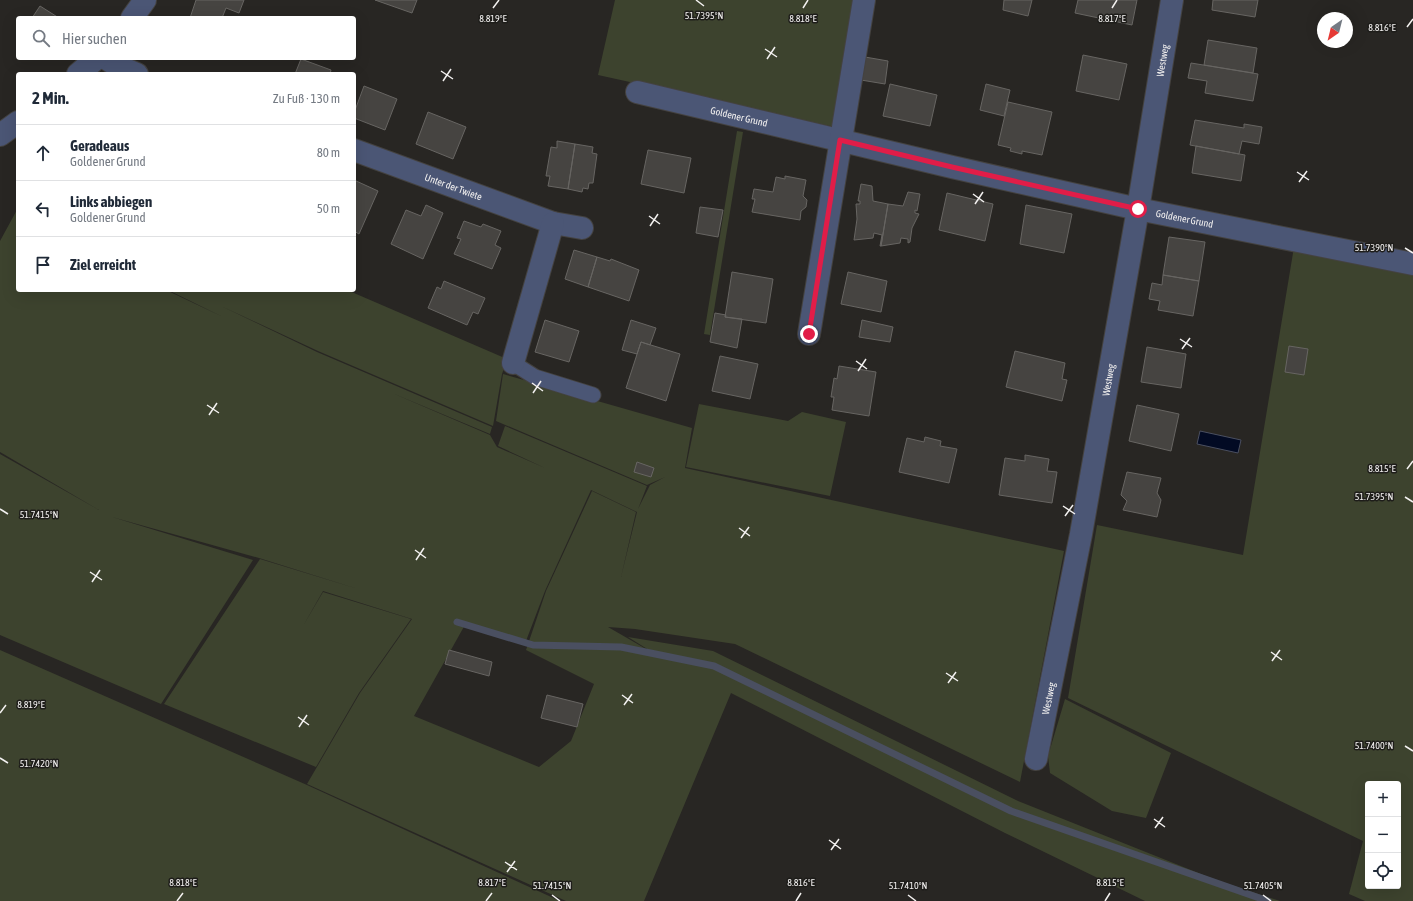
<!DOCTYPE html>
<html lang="de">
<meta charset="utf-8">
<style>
body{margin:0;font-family:"Asap Condensed",sans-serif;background:#f2f2f3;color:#1f2937}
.controls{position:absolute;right:12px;bottom:12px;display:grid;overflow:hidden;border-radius:4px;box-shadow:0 4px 16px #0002}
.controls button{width:36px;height:36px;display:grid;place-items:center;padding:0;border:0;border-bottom:1px solid #e0e1e3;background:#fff;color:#1f2937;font:20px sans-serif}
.compass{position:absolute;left:1317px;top:12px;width:36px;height:36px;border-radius:50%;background:#fff;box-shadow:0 4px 16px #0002;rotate:215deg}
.stop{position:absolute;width:12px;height:12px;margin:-9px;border:3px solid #e11d48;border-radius:50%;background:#fff}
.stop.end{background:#e11d48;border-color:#fff;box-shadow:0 1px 4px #0008}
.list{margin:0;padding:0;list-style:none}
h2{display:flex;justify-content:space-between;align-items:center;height:52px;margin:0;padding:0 16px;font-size:17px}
h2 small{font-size:13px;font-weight:400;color:#747a83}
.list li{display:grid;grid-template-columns:26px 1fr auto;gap:12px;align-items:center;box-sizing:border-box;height:56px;padding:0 16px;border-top:1px solid #e0e1e3}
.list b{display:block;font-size:15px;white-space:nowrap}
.list p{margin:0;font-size:13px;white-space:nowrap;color:#747a83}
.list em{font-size:13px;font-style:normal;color:#747a83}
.icon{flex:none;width:22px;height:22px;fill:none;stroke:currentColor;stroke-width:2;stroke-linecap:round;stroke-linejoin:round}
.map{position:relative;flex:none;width:1413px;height:901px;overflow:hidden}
.search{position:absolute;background:#fff;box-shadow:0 4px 16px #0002;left:16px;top:16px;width:340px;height:44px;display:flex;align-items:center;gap:10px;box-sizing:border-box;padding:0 14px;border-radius:4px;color:#747a83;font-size:15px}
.panel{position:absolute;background:#fff;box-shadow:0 4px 16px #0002;left:16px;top:72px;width:340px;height:220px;border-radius:4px}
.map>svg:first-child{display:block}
.green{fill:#3d432e;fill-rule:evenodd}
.water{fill:#020a23;stroke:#4a4f60}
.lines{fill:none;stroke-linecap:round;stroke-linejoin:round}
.stream{stroke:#4a4f60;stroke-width:7}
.building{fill:#464441;stroke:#676562}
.lane-casing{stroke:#444240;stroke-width:17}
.street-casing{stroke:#444240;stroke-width:24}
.lane{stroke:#4b5675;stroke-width:15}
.street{stroke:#4b5675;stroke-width:22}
.route{stroke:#e11d48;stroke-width:5}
.ticks{fill:none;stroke:#f3f1f0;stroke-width:1.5}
.labels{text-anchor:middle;stroke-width:3;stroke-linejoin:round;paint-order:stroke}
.street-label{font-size:10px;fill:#f3f1f0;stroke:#1e1d1a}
.ticks-label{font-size:10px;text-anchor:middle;fill:#f3f1f0;stroke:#1e1d1a;stroke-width:3;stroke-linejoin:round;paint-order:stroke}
</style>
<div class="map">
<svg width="1413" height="901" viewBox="0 0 1413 901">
<rect width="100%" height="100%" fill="#282623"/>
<path class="green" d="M615 0H858L835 127 598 75Z
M737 131 743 132 710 335 704 334Z
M18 208V290H166L223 317 168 290H347L507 359 502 374 493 426 318 351 221 306 317 352 492 427 490 434 392 393 490 435 497 447 545 468 498 446 505 426 647 486 638 509 650 485 665 477 647 485 496 421 503 374 692 428 685 468 1064 551 1020 782 735 644 635 629 608 627 660 657 628 637 713 651 1018 801 1216 880 1280 901H1145L1005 833 731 693 644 901H566L307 784 360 693 412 619 323 591 303 626 323 592 411 619 359 693 316 767 164 704 260 559 358 589 259 558 112 517 253 560 161 704 0 635V454L99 510 0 452V241ZM591 490 637 512 621 577 636 512 592 491 546 591 526 650 594 684 571 741 539 767 414 716 466 623 526 641 545 591Z
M1294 247 1413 272V901H1365L1349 894 1363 841 1068 698 1097 525 1243 555ZM1368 784H1398V886H1368Z
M699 404 788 421 802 412 846 422 830 496 686 467Z
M0 650 307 785 560 901H0Z
M1065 699 1171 753 1146 818 1112 811 1050 773 1048 756Z"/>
<path class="water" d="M1200 431 1241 440 1238 453 1197 444Z"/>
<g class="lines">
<path class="stream" d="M457 622 533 645 621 647 714 666 1011 811 1268 901"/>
</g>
<path class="building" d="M196 0H244L239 13 226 8 222 18H190Z
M375 0H417L412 13Z
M1004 0H1032L1028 16 1003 10Z
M1078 0H1137L1132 25 1075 13Z
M1213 0H1258L1255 17 1212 10Z
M40 6 59 18H32Z
M1208 40 1257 48 1253 73 1204 65Z
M1083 55 1127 64 1119 100 1076 91Z
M865 57 888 61 885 84 861 80Z
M301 59 331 70 330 74H295Z
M1191 63 1258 74 1253 101 1205 93 1207 81 1188 78Z
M890 84 937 95 930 126 883 116Z
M986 84 1010 90 1004 116 980 110Z
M364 86 397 99 385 130 354 118V113Z
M1008 102 1052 112 1042 155 1022 151V154L1010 151 1011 148 998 145Z
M428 112 466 127 453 159 416 144Z
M1195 120 1244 128V124L1262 127 1259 144 1242 141 1239 154 1190 145Z
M557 141 575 144 568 189 548 186 550 176H546L551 147 557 148Z
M575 144 593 147 592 153 597 154 593 183H589L588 189 583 188 582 192 568 189Z
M1196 146 1245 155 1241 181 1192 173Z
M648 150 691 158 684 193 641 184Z
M785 176 806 180 803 196 807 200 806 207 801 211 800 220 752 212 755 199H752L754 189 773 192 776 177 785 179Z
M354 180 378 191 359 234 354 231Z
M861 184 872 186 873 201 888 204 881 246H880L882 235 874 233 873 238 854 240 857 219 856 204H860V201H858Z
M908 192 920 194 917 211 915 210V213L919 214 912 228 910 242 908 243V239L901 238 900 243 881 246 888 204 903 206Z
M947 193 993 204 985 241 939 230Z
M426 205 443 213 423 259 391 244 406 210 421 216Z
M1026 205 1072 214 1064 253 1020 244Z
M700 207 723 210 718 237 696 233Z
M464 221 481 227 483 224 501 231 495 245 501 248 492 269 454 254 461 239 457 238Z
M1169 237 1205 242 1199 281 1163 275Z
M574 250 597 257 588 287 565 279Z
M597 257 610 261 611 259 639 270 629 301 588 287Z
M732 272 773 279 766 323 725 317Z
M848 272 887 281 881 312 841 304Z
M1163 275 1199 281 1193 316 1158 310 1160 301 1149 299 1152 283 1162 285Z
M444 281 485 298 478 314 473 312 467 325 428 308 437 287 441 289Z
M715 313 726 315 725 317 742 319 737 348 710 342Z
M545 320 579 331 569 362 535 352Z
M631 320 656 328 650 345 641 342 637 354 622 350Z
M862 320 893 327 890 342 859 337Z
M641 342 680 354 666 401 626 388Z
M1289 346 1308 349 1304 375 1285 372Z
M1147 347 1186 354 1181 388 1141 382Z
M1015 351 1065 363 1062 379 1067 380 1062 401 1006 387Z
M720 356 758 364 750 399 712 391Z
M839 366 876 372 869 416 832 410 834 397H831L834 378 837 379Z
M1137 405 1179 414 1171 451 1129 441Z
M925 437 941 441 940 446 957 449 949 483 899 472 907 438 924 442Z
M1025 455 1049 459 1047 471 1057 472 1052 503 999 495 1005 458 1025 461Z
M637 462 654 468 651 477 634 472Z
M1127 472 1161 478 1157 493 1161 500 1157 517 1123 510 1127 501 1121 495Z
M449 650 492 662 489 676 445 664Z
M547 695 583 704 577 727 541 718Z"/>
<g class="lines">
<defs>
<path id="lane" d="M513 363 535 377 593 395"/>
<g id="street">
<path d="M132 18 145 0"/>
<path d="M105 58 116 65 137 74"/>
<path d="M78 74 97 58"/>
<path id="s1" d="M637 92 952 167 1138 209 1413 264"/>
<path d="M0 135 18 122"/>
<path id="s2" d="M354 150 553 223 582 228"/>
<path d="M809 334 864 0"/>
<path d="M513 363 553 223"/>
<path id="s3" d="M1036 759 1081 534 1138 209 1172 0"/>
</g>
</defs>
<use href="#lane" class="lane-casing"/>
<use href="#street" class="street-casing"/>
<use href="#lane" class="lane"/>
<use href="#street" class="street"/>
</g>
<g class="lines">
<path class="route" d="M809 334 840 140 952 167 1138 209"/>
</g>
<path class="ticks" d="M696 0 704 6M493 8 499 0M803 8 808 0M1112 8 1117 0M1407 27 1413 19M765 49 777 57M767 59 775 47M441 71 453 79M443 81 451 69M1297 172 1309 180M1299 182 1307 171M973 194 984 202M975 204 983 192M649 216 660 224M650 226 658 214M1405 248 1413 253M1180 339 1192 347M1182 349 1190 338M856 361 867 369M858 371 866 359M532 383 543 391M533 393 541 381M207 405 219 413M209 415 217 403M1407 469 1413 461M1405 497 1413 502M1063 506 1075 514M0 509 8 514M1065 516 1073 505M739 528 750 536M741 538 749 527M415 550 426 558M416 560 424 548M90 572 102 580M92 582 100 570M1271 652 1282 660M1272 661 1280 650M946 673 958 681M948 683 956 672M622 695 633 703M624 705 632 694M0 713 6 705M298 717 309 725M299 727 307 715M1405 746 1413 751M0 758 8 763M1154 819 1165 827M1155 828 1163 817M829 840 841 849M831 850 839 839M505 862 517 870M507 872 515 861M552 895 560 901M908 895 916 901M1263 895 1271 901M177 901 183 893M486 901 492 893M796 901 801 893M1105 901 1110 893"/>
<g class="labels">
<g class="street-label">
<text dy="4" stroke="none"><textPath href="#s3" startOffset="710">Westweg</textPath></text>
<text dy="4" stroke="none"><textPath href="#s1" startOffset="105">Goldener Grund</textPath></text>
<text dy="4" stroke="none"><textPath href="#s2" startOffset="106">Unter der Twiete</textPath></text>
<text dy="4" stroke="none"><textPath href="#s1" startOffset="562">Goldener Grund</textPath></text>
<text dy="4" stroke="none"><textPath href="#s3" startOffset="386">Westweg</textPath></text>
<text dy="4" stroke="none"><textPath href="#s3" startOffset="62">Westweg</textPath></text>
</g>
</g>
<g class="ticks-label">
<text x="704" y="19">51.7395°N</text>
<text x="493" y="22">8.819°E</text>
<text x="803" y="22">8.818°E</text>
<text x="1112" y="22">8.817°E</text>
<text x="1382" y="31">8.816°E</text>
<text x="1374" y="251">51.7390°N</text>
<text x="1382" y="472">8.815°E</text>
<text x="1374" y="500">51.7395°N</text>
<text x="39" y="518">51.7415°N</text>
<text x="31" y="708">8.819°E</text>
<text x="1374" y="749">51.7400°N</text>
<text x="39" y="767">51.7420°N</text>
<text x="183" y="886">8.818°E</text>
<text x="492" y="886">8.817°E</text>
<text x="801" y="886">8.816°E</text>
<text x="1110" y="886">8.815°E</text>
<text x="552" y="889">51.7415°N</text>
<text x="908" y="889">51.7410°N</text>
<text x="1263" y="889">51.7405°N</text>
</g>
</svg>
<div class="controls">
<button>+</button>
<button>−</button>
<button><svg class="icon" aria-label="locate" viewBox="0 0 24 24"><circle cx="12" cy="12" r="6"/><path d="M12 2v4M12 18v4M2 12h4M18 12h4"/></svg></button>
</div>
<svg class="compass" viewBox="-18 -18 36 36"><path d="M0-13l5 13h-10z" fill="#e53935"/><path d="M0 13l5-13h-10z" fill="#747a83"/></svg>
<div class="stop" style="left:1138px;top:209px"></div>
<div class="stop end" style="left:809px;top:334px"></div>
<div class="search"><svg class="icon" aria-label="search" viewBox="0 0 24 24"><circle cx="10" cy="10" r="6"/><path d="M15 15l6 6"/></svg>Hier suchen</div>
<section class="panel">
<h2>2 Min.<small>Zu Fuß · 130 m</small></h2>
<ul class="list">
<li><svg class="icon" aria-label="ahead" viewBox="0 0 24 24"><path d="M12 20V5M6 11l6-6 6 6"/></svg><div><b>Geradeaus</b><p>Goldener Grund</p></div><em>80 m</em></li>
<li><svg class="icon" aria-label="left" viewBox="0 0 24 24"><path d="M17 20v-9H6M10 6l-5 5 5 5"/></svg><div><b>Links abbiegen</b><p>Goldener Grund</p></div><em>50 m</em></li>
<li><svg class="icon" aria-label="arrive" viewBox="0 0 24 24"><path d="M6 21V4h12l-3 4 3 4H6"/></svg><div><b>Ziel erreicht</b></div></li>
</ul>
</section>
</div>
